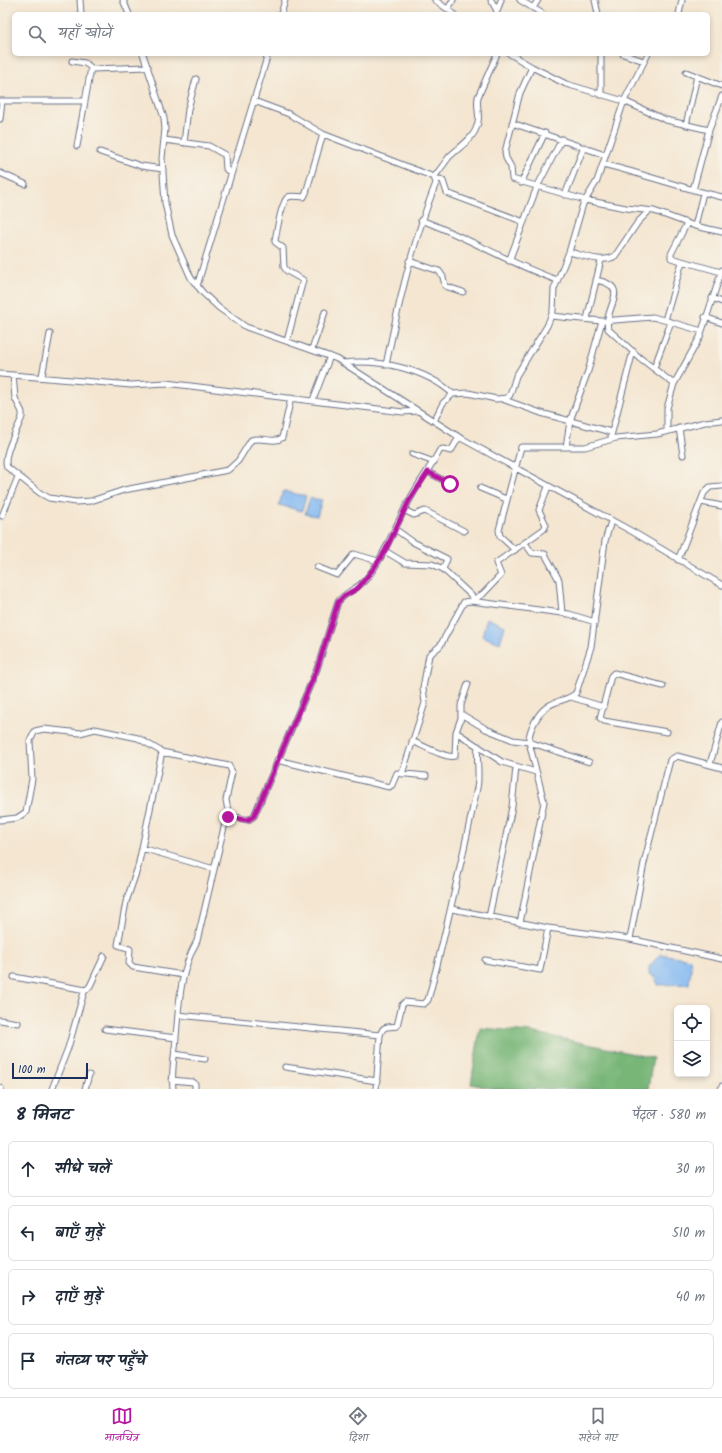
<!DOCTYPE html>
<html lang="hi">
<meta charset="utf-8">
<style>
body{margin:0;font-family:Kalam,"Playpen Sans Deva",sans-serif;background:#f2f2f3;color:#1f2937}
.controls{position:absolute;right:12px;bottom:12px;display:grid;overflow:hidden;border-radius:6px;box-shadow:0 2px 6px #0003}
.controls button{width:36px;height:36px;display:grid;place-items:center;padding:0;border:0;border-bottom:1px solid #e0e1e3;background:#fff;color:#1f2937;font:20px sans-serif}
.scale{position:absolute;left:12px;bottom:10px;width:76px;box-sizing:border-box;padding-left:4px;border:2px solid #1b2f5e;border-top:0;font-size:11px;line-height:14px;white-space:nowrap;color:#1b2f5e;-webkit-text-stroke:3px #f7f3e8;paint-order:stroke}
.stop{position:absolute;width:12px;height:12px;margin:-9px;border:3px solid #b5179e;border-radius:50%;background:#fff}
.stop.end{background:#b5179e;border-color:#fff;box-shadow:0 1px 4px #0008}
.list{margin:0;padding:0;list-style:none}
h2{display:flex;justify-content:space-between;align-items:center;height:52px;margin:0;padding:0 16px;font-size:17px}
h2 small{font-size:13px;font-weight:400;color:#747a83}
.list li{display:grid;grid-template-columns:26px 1fr auto;gap:12px;align-items:center;box-sizing:border-box;height:56px;margin:0 8px 8px;padding:0 8px;border:1px solid #e0e1e3;border-radius:6px}
.list b{display:block;font-size:15px;white-space:nowrap}
.list em{font-size:13px;font-style:normal;color:#747a83}
.icon{flex:none;width:22px;height:22px;fill:none;stroke:currentColor;stroke-width:2;stroke-linecap:round;stroke-linejoin:round}
.map{position:relative;flex:none;width:722px;height:1089px;overflow:hidden}
.search{position:absolute;background:#fff;box-shadow:0 2px 6px #0003;left:12px;right:12px;top:12px;height:44px;display:flex;align-items:center;gap:10px;box-sizing:border-box;padding:0 14px;border-radius:6px;color:#747a83;font-size:15px}
.sheet{height:308px;background:#fff}
nav{display:flex;justify-content:space-around;align-items:center;box-sizing:border-box;height:56px;border-top:1px solid #e0e1e3;background:#fff;font-size:11px;color:#747a83}
nav a{display:grid;justify-items:center;gap:2px}
nav .on{color:#b5179e}
.map>svg:first-child{display:block}
.forest{fill:#77b677;stroke:#49726a}
.water{fill:#85baf3;stroke:#5074a8}
.lines{fill:none;stroke-linecap:round;stroke-linejoin:round}
.minor-casing{stroke:#676f86;stroke-width:7}
.minor{stroke:#fff;stroke-width:5}
.route{stroke:#b5179e;stroke-width:5}
</style>
<div class="map">
<svg width="722" height="1089" viewBox="0 0 722 1089">
<rect width="100%" height="100%" fill="#f7f3e8"/>
<filter id="ink" filterUnits="userSpaceOnUse"><feTurbulence type="fractalNoise" baseFrequency=".025" numOctaves="2"/><feDisplacementMap in="SourceGraphic" scale="8" xChannelSelector="R" yChannelSelector="G"/><feConvolveMatrix kernelMatrix="1 2 1 2 8 2 1 2 1" color-interpolation-filters="sRGB"/></filter>
<filter id="wash" filterUnits="userSpaceOnUse"><feTurbulence type="fractalNoise" baseFrequency=".012" numOctaves="4" result="noise"/><feDisplacementMap in="SourceGraphic" scale="16" xChannelSelector="R" yChannelSelector="G"/><feGaussianBlur stdDeviation="0.9" result="paint"/><feColorMatrix in="noise" values="0 0 0 0 0 0 0 0 0 0 0 0 0 0 0 0 0 1.4 0 .05"/><feComposite in="paint" operator="in"/></filter>
<g filter="url(#wash)">
<rect width="100%" height="100%" fill="#f4e6d1"/>
<path class="forest" d="M480 1028 531 1032 653 1058 648 1089H495L471 1084Z"/>
<path class="water" d="M283 491 306 496 302 511 279 505Z
M310 498 322 500 317 516 305 514Z
M487 618 505 626 500 643 482 636Z
M660 954 690 959 691 968 689 984 658 985 655 977 649 974V967Z"/>
</g>
<g filter="url(#ink)">
<g class="lines">
<defs>
<path id="minor" d="M80 0 81 14
M123 0 129 14
M435 0 454 14
M491 0 497 11
M520 0 543 14
M595 0 598 14
M533 8 538 0
M448 9 453 0
M281 14 285 0
M496 14 501 0
M679 14 682 0
M143 54 164 118 165 129 162 158 165 203 172 235 191 278 203 293 219 308 246 327 337 359 459 437 633 532 722 585
M510 54 532 67 566 84 624 101 666 120 709 130
M601 54V95
M623 54 644 61
M72 61 85 63 93 69 148 67
M532 67 520 93 505 152 506 158 511 167 512 179 585 200 626 208 654 211 695 226 722 232
M686 72 722 86
M0 101H85
M254 101 289 114 323 134 434 177 436 183C412 244 399 302 386 365
M0 119 2 101
M512 123 605 155
M686 125 697 76
M164 140 209 146 225 155 226 169 231 174
M184 143 188 109 196 79
M77 146 91 68
M100 152 141 166 163 169
M603 164C643 174 681 188 722 197
M0 173 25 184
M434 177C439 171 444 164 449 157 460 146 475 139 478 122 480 114 476 106 478 97L497 54
M436 180 440 179 443 181 447 193 524 222
M521 183 545 133
M693 190 709 130 722 96
M565 195 584 147
M421 220C468 237 510 264 557 280
M687 223 671 254V258L721 272
M695 226 703 193
M569 252C583 255 602 264 615 256L638 222 649 211
M409 261 439 271 443 277 445 286 463 292
M509 261 537 187 562 139
M596 280C633 287 603 307 608 329L640 358 674 384
M197 286 268 54
M712 298 722 302
M551 316 602 321 653 317 702 331
M705 317 722 323
M587 319 601 260
M665 320 682 262
M287 341 303 280 287 271 284 267 283 248 275 242V240C277 232 281 202 288 197 292 195 299 197 304 197L306 193 323 134
M312 349 325 312
M343 363C379 359 426 369 453 394
M654 368 671 322
M0 374 131 385 166 383 403 412 418 411
M13 375 15 398 22 412V417C18 429 2 455 7 467L40 493 49 498 76 502 91 501 124 490 228 470 238 461 251 440C261 436 274 444 282 438L291 398
M42 376 50 334
M502 399 541 413 611 432
M313 400 330 356
M434 421 443 403 453 394 468 393 496 399 507 398 510 395 516 376 547 326 553 311 554 289 569 252 583 204 597 181 624 101 648 54
M679 428 683 455
M667 431V408L674 384 700 337 722 270
M611 436 633 351
M566 447 570 421 588 371 602 321
M412 454 434 462
M428 472 450 484
M480 488 506 499
M701 502 722 506
M404 510 414 515 425 511 464 531
M2 516 18 477
M395 529 413 542 447 559 443 569
M525 543 532 553 545 554 559 580 562 613
M515 550 500 536 499 530 521 447H585L616 438 657 434 705 422 722 420
M385 551 405 563 432 564 443 569 474 598
M678 560 704 493 710 487 722 486
M317 567 337 575 354 554 378 561
M471 601 483 594 501 575 496 563 544 529 546 525 539 510 548 487
M663 686 614 673 611 676 600 718 604 721 667 732
M571 697 604 707
M461 714 486 729 513 740 529 742 589 762
M456 732 502 762 536 772
M412 741C422 745 446 759 455 756L456 732 461 718V705L468 684
M162 752 138 867 126 902 118 945 130 949 129 963 133 967 183 975
M277 760 389 787 392 785 397 773 426 776
M710 764 722 722
M402 774 425 703 423 688 429 655 440 646 464 602 471 601 569 614 595 622
M0 820 17 818 26 812 32 779 30 741 35 731 44 729 80 733 95 729 138 738 162 752 229 766 232 772 226 800 229 816
M142 848 214 869
M452 909 548 928 630 939 722 959
M489 917 512 807 516 767
M520 923 544 802 529 742C528 731 539 710 550 705 558 700 569 700 576 693L591 647 605 541 611 521
M630 939 644 863 670 760 677 756 722 768
M485 960 540 970 548 928
M14 977 86 990
M178 1015 380 1035
M0 1020 18 1023
M105 1029 176 1038
M175 1054 205 1059
M285 1067 377 1081
M172 1080 193 1082 195 1084V1089
M0 1088 1 1089
M52 1089 68 1048 84 992 90 986 104 956
M85 1089 89 1075
M173 1089C171 1071 175 1054 176 1037 179 1002 180 971 197 941L226 819 231 816 248 820 254 816 317 669 338 602C345 592 358 589 366 579 385 556 394 528 408 503 417 485 430 468 440 450L443 449 451 451 459 437
M376 1089 380 1035C384 1024 387 1028 397 1026L402 1005 405 1002 424 1004 428 1000C447 930 462 859 477 788 480 774 476 760 478 746
M721 1089 722 1086"/>
</defs>
<use href="#minor" class="minor-casing"/>
<use href="#minor" class="minor"/>
</g>
</g>
<g class="lines" filter="url(#ink)">
<path class="route" d="M228 817 248 820 254 816 317 669 338 602 344 596 358 588 374 568 385 551 409 501 428 472 450 484"/>
</g>
</svg>
<div class="controls">
<button><svg class="icon" aria-label="locate" viewBox="0 0 24 24"><circle cx="12" cy="12" r="6"/><path d="M12 2v4M12 18v4M2 12h4M18 12h4"/></svg></button>
<button><svg class="icon" aria-label="layers" viewBox="0 0 24 24"><path d="M12 4l9 5-9 5-9-5zM3 14l9 5 9-5"/></svg></button>
</div>
<div class="scale">100 m</div>
<div class="stop" style="left:450px;top:484px"></div>
<div class="stop end" style="left:228px;top:817px"></div>
<div class="search"><svg class="icon" aria-label="search" viewBox="0 0 24 24"><circle cx="10" cy="10" r="6"/><path d="M15 15l6 6"/></svg>यहाँ खोजें</div>
</div>
<section class="sheet">
<h2>8 मिनट<small>पैदल · 580 m</small></h2>
<ul class="list">
<li><svg class="icon" aria-label="ahead" viewBox="0 0 24 24"><path d="M12 20V5M6 11l6-6 6 6"/></svg><div><b>सीधे चलें</b></div><em>30 m</em></li>
<li><svg class="icon" aria-label="left" viewBox="0 0 24 24"><path d="M17 20v-9H6M10 6l-5 5 5 5"/></svg><div><b>बाएँ मुड़ें</b></div><em>510 m</em></li>
<li><svg class="icon" aria-label="right" viewBox="0 0 24 24"><path d="M7 20v-9h11M14 6l5 5-5 5"/></svg><div><b>दाएँ मुड़ें</b></div><em>40 m</em></li>
<li><svg class="icon" aria-label="arrive" viewBox="0 0 24 24"><path d="M6 21V4h12l-3 4 3 4H6"/></svg><div><b>गंतव्य पर पहुँचे</b></div></li>
</ul>
</section>
<nav>
<a class="on"><svg class="icon" aria-label="map" viewBox="0 0 24 24"><path d="M3 6l6-2 6 2 6-2v14l-6 2-6-2-6 2zM9 4v14M15 6v14"/></svg>मानचित्र</a>
<a><svg class="icon" aria-label="directions" viewBox="0 0 24 24"><path d="M12 3l9 9-9 9-9-9zM9 14v-3h6M13 9l2 2-2 2"/></svg>दिशा</a>
<a><svg class="icon" aria-label="saved" viewBox="0 0 24 24"><path d="M7 4h10v16l-5-4-5 4z"/></svg>सहेजे गए</a>
</nav>
